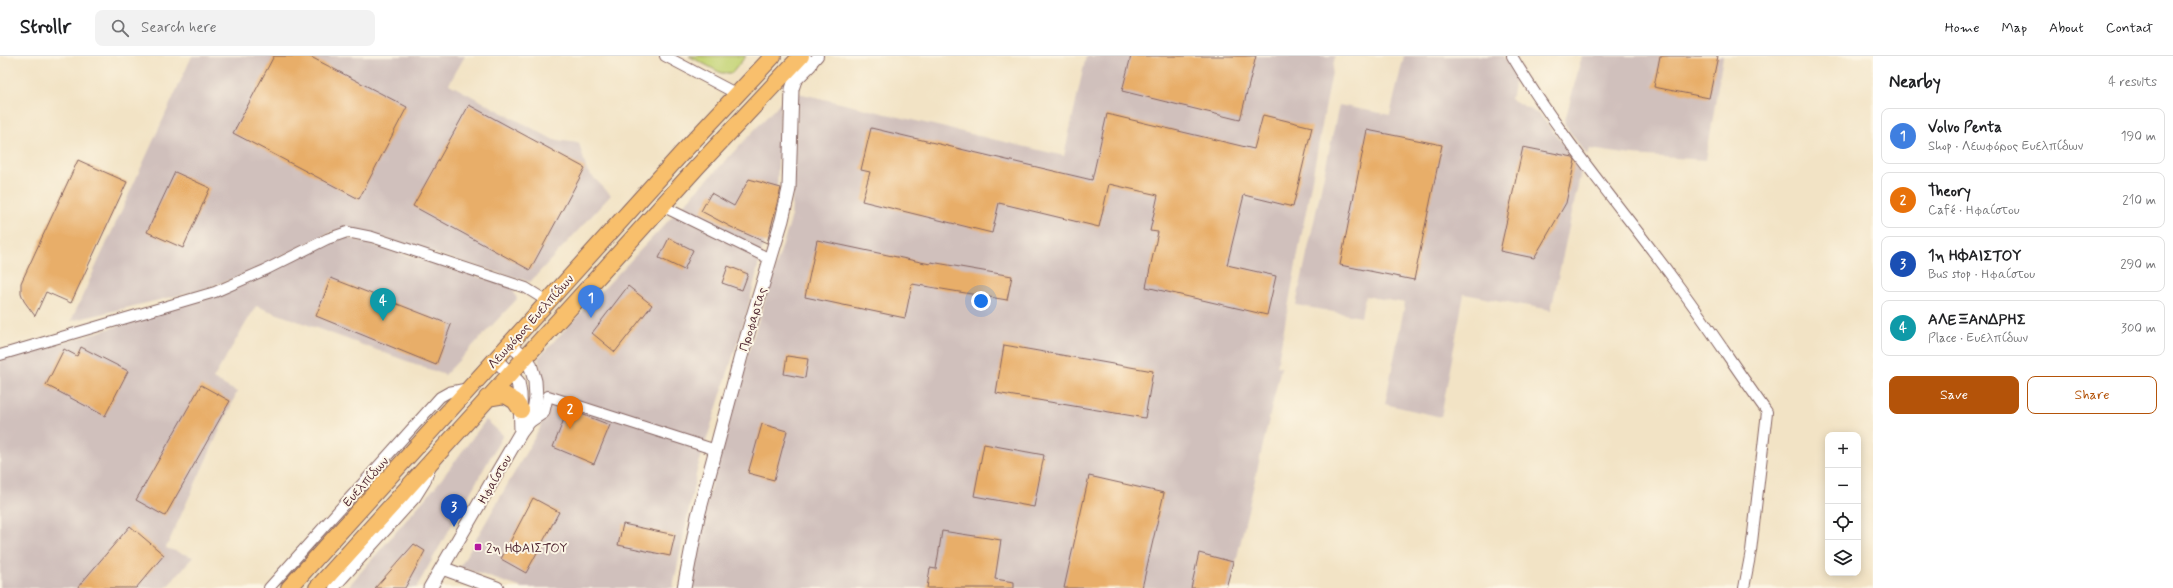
<!DOCTYPE html>
<meta charset="utf-8">
<style>
body{margin:0;font-family:Mynerve,sans-serif;background:#f2f2f2;color:#202124}
.controls{position:absolute;right:12px;bottom:12px;display:grid;overflow:hidden;border-radius:8px;box-shadow:0 2px 10px #0003}
.controls button{width:36px;height:36px;display:grid;place-items:center;padding:0;border:0;border-bottom:1px solid #e0e0e0;background:#fff;color:#202124;font:20px sans-serif}
.you{position:absolute;left:981px;top:245px;width:14px;height:14px;margin:-10px;border:3px solid #fff;border-radius:50%;background:#1a73e8;box-shadow:0 0 0 6px #1a73e833}
.badge{display:grid;place-items:center;width:26px;height:26px;border-radius:50%;background:#b45309;color:#fff;font-size:13px;font-weight:700}
.pin{position:absolute;translate:-50% -33px;filter:drop-shadow(0 1px 2px #0008)}
.pin::after{content:'';position:absolute;top:21px;width:14px;height:12px;background:inherit;clip-path:polygon(0 0,100% 0,50% 100%)}
.list{margin:0;padding:0;list-style:none}
h2{display:flex;justify-content:space-between;align-items:center;height:52px;margin:0;padding:0 16px;font-size:17px}
h2 small{font-size:13px;font-weight:400;color:#757577}
.list li{display:grid;grid-template-columns:26px 1fr auto;gap:12px;align-items:center;box-sizing:border-box;height:56px;margin:0 8px 8px;padding:0 8px;border:1px solid #e0e0e0;border-radius:8px}
.list b{display:block;font-size:15px;white-space:nowrap}
.list p{margin:0;font-size:13px;white-space:nowrap;color:#757577}
.list em{font-size:13px;font-style:normal;color:#757577}
.actions{display:flex;gap:8px;padding:12px 16px}
.actions a{flex:1;padding:9px 0;border:1px solid #b45309;border-radius:8px;text-align:center;font-size:14px;color:#b45309}
.actions .main{background:#b45309;color:#fff}
.icon{flex:none;width:22px;height:22px;fill:none;stroke:currentColor;stroke-width:2;stroke-linecap:round;stroke-linejoin:round}
.map{position:relative;flex:none;width:1873px;height:532px;overflow:hidden}
header{display:flex;align-items:center;gap:24px;box-sizing:border-box;height:56px;padding:0 20px;background:#fff;border-bottom:1px solid #e0e0e0}
header strong{font-size:19px}
nav{display:flex;gap:22px;margin-inline-start:auto;font-size:14px}
.search{width:280px;height:36px;background:#f2f2f2;display:flex;align-items:center;gap:10px;box-sizing:border-box;padding:0 14px;border-radius:8px;color:#757577;font-size:15px}
main{display:flex}
aside{flex:1;background:#fff}
.map>svg:first-child{display:block}
.industrial{fill:#d0c0bc}
.green{fill:#c4d476;stroke:#877a50}
.building{fill:#e8ae69}
.lines{fill:none;stroke-linecap:round;stroke-linejoin:round}
.minor-casing{stroke:#856461;stroke-width:12}
.tertiary-casing{stroke:#856461;stroke-width:15}
.primary-casing{stroke:#856461;stroke-width:18}
.minor{stroke:#fff;stroke-width:10}
.tertiary{stroke:#fff;stroke-width:13}
.primary{stroke:#f8bf6c;stroke-width:16}
.poi-dot{fill:#b5179e;stroke:#fcf5e5;stroke-width:1.5}
.labels{text-anchor:middle;stroke-width:4;stroke-linejoin:round;paint-order:stroke}
.street-label{font-size:13px;fill:#4a1f2b;stroke:#fcf5e5}
.poi-label{font-size:13px;fill:#4a1f2b;stroke:#fcf5e5;text-anchor:start}
</style>
<header>
<strong>Strollr</strong>
<div class="search"><svg class="icon" aria-label="search" viewBox="0 0 24 24"><circle cx="10" cy="10" r="6"/><path d="M15 15l6 6"/></svg>Search here</div>
<nav><a>Home</a><a>Map</a><a>About</a><a>Contact</a></nav>
</header>
<main>
<div class="map">
<svg width="1873" height="532" viewBox="0 0 1873 532">
<rect width="100%" height="100%" fill="#fcf5e5"/>
<filter id="ink" filterUnits="userSpaceOnUse"><feTurbulence type="fractalNoise" baseFrequency=".025" numOctaves="2"/><feDisplacementMap in="SourceGraphic" scale="8" xChannelSelector="R" yChannelSelector="G"/><feConvolveMatrix kernelMatrix="1 2 1 2 8 2 1 2 1" color-interpolation-filters="sRGB"/></filter>
<filter id="wash" filterUnits="userSpaceOnUse"><feTurbulence type="fractalNoise" baseFrequency=".012" numOctaves="4" result="noise"/><feDisplacementMap in="SourceGraphic" scale="16" xChannelSelector="R" yChannelSelector="G"/><feGaussianBlur stdDeviation="0.9" result="paint"/><feColorMatrix in="noise" values="0 0 0 0 0 0 0 0 0 0 0 0 0 0 0 0 0 1.4 0 .05"/><feComposite in="paint" operator="in"/></filter>
<g filter="url(#wash)">
<rect width="100%" height="100%" fill="#f2e3c5"/>
<path class="industrial" d="M192 0H465L449 28 554 84 579 87 587 115 611 139 530 226 363 176 343 174 333 175 246 218 201 234 71 265Z
M1086 0H1335L1277 310 1281 311 1230 532H689L702 462 742 316 791 163 798 37 1064 100Z
M1404 0H1503L1516 21 1511 43 1540 59 1582 111 1551 254 1464 238 1441 361 1385 348 1405 247 1365 240 1361 261 1296 249 1339 49 1390 59Z
M1582 0H1723L1706 104 1632 99 1590 93 1587 99 1564 68Z
M781 46 777 131 747 256 697 414 673 532H522L460 511 540 372 546 340 538 302Z
M346 181 512 231 517 243 445 319 256 250 213 323 237 336 166 492 193 501 166 532H0V304L44 293 220 238 333 185Z
M486 364 503 379 416 532H347L436 430Z"/>
<path class="green" d="M689 0H746L732 17H721Z"/>
<g id="blocks">
<path class="building" d="M274 0H309L407 51 359 143 233 77Z
M1131 0H1256L1240 64 1122 35Z
M1660 0H1718L1709 42 1654 31Z
M469 49 585 112 530 214 413 150Z
M1107 58 1254 93 1263 59 1312 71 1293 151 1244 139 1227 209 1276 220 1267 259 1146 231 1158 176 1150 175 1158 139 1109 128 1099 171 999 147 992 177 862 145 870 116 861 114 871 72 1092 124Z
M1367 74 1442 89 1414 224 1340 209Z
M1523 91 1573 101 1575 104 1566 147 1534 202 1500 195Z
M78 104 127 126 71 247 46 236 35 260 24 245 21 237V227Z
M175 116 210 132 183 192 147 176Z
M749 123 781 132 767 187 731 171 701 155 711 137 734 150Z
M669 182 693 194 684 214 659 202Z
M817 184 930 208 931 206 1012 220 1007 244 912 228 905 262 805 241Z
M728 210 748 218 742 234 722 227Z
M331 222 451 269 436 309 316 260Z
M628 230 652 249 615 296 592 277Z
M1004 289 1153 315 1145 362 996 337Z
M81 291 128 315 105 360 46 329 64 293 77 300Z
M787 300 808 303 805 322 784 318Z
M201 329 230 345 165 460 136 444Z
M568 353 610 369 594 408 553 391Z
M762 368 787 375 774 424 748 417Z
M984 388 1044 399 1034 451 974 440Z
M1089 420 1164 437 1142 532H1064Z
M533 442 559 456 526 517 501 503Z
M623 468 675 479 670 500 618 489Z
M130 470 164 499 136 532H77Z
M942 475 1001 484 995 523 1014 526V532H927L930 512 936 513Z
M414 488 425 495 405 532H375Z
M1199 497 1233 506 1226 532H1191Z"/>
</g>
</g>
<g filter="url(#ink)">
<use href="#blocks" fill-opacity="0" stroke="#856461" stroke-width="1"/>
<g class="lines">
<defs>
<path id="minor" d="M665 0 737 38
M1512 0C1559 80 1620 150 1675 225 1707 268 1736 313 1767 356L1751 495 1744 532
M810 9 818 0
M662 150 770 203
M0 299 215 236 265 214 327 183 347 176 372 181 526 232 547 245
M529 367 544 357 548 340 716 394
M269 532 440 341 449 336 469 332
M334 532 415 442 425 426 431 409"/>
<path id="tertiary" d="M495 303 518 326 520 338 521 376
M442 512 497 532
M430 532 521 376 533 360 536 342 535 325 530 308 525 301 509 288
M684 532 698 460 741 300 782 164 789 133 792 33 795 24 810 9 803 0"/>
<path id="primary" d="M487 342 505 339 515 345 521 354
M289 532 682 97 773 0
M317 532 697 111 801 0"/>
</defs>
<use href="#minor" class="minor-casing"/>
<use href="#tertiary" class="tertiary-casing"/>
<use href="#primary" class="primary-casing"/>
<use href="#minor" class="minor"/>
<use href="#tertiary" class="tertiary"/>
<use href="#primary" class="primary"/>
</g>
</g>
<rect class="poi-dot" x="474" y="487" width="8" height="8" rx="2"/>
<g class="labels">
<g class="street-label">
<text transform="translate(752 263) rotate(-73)" y="5">Προφαρτας</text>
<text transform="translate(530 265) rotate(-48)" y="5">Λεωφόρος Ευελπίδων</text>
<text transform="translate(494 423) rotate(-60)" y="5">Ηφαίστου</text>
<text transform="translate(365 425) rotate(-48)" y="5">Ευελπίδων</text>
</g>
<g class="poi-label">
<text x="486" y="496">2η ΗΦΑΙΣΤΟΥ</text>
</g>
</g>
</svg>
<div class="controls">
<button>+</button>
<button>−</button>
<button><svg class="icon" aria-label="locate" viewBox="0 0 24 24"><circle cx="12" cy="12" r="6"/><path d="M12 2v4M12 18v4M2 12h4M18 12h4"/></svg></button>
<button><svg class="icon" aria-label="layers" viewBox="0 0 24 24"><path d="M12 4l9 5-9 5-9-5zM3 14l9 5 9-5"/></svg></button>
</div>
<div class="you"></div>
<div class="pin badge" style="left:591px;top:262px;background:#3f7fe0">1</div>
<div class="pin badge" style="left:570px;top:373px;background:#e8710a">2</div>
<div class="pin badge" style="left:454px;top:471px;background:#1a4fb4">3</div>
<div class="pin badge" style="left:383px;top:265px;background:#0f9aa8">4</div>
</div>
<aside>
<h2>Nearby<small>4 results</small></h2>
<ul class="list">
<li><span class="badge" style="background:#3f7fe0">1</span><div><b>Volvo Penta</b><p>Shop · Λεωφόρος Ευελπίδων</p></div><em>190 m</em></li>
<li><span class="badge" style="background:#e8710a">2</span><div><b>Theory</b><p>Café · Ηφαίστου</p></div><em>210 m</em></li>
<li><span class="badge" style="background:#1a4fb4">3</span><div><b>1η ΗΦΑΙΣΤΟΥ</b><p>Bus stop · Ηφαίστου</p></div><em>290 m</em></li>
<li><span class="badge" style="background:#0f9aa8">4</span><div><b>ΑΛΕΞΑΝΔΡΗΣ</b><p>Place · Ευελπίδων</p></div><em>300 m</em></li>
</ul>
<div class="actions"><a class="main">Save</a><a>Share</a></div>
</aside>
</main>
